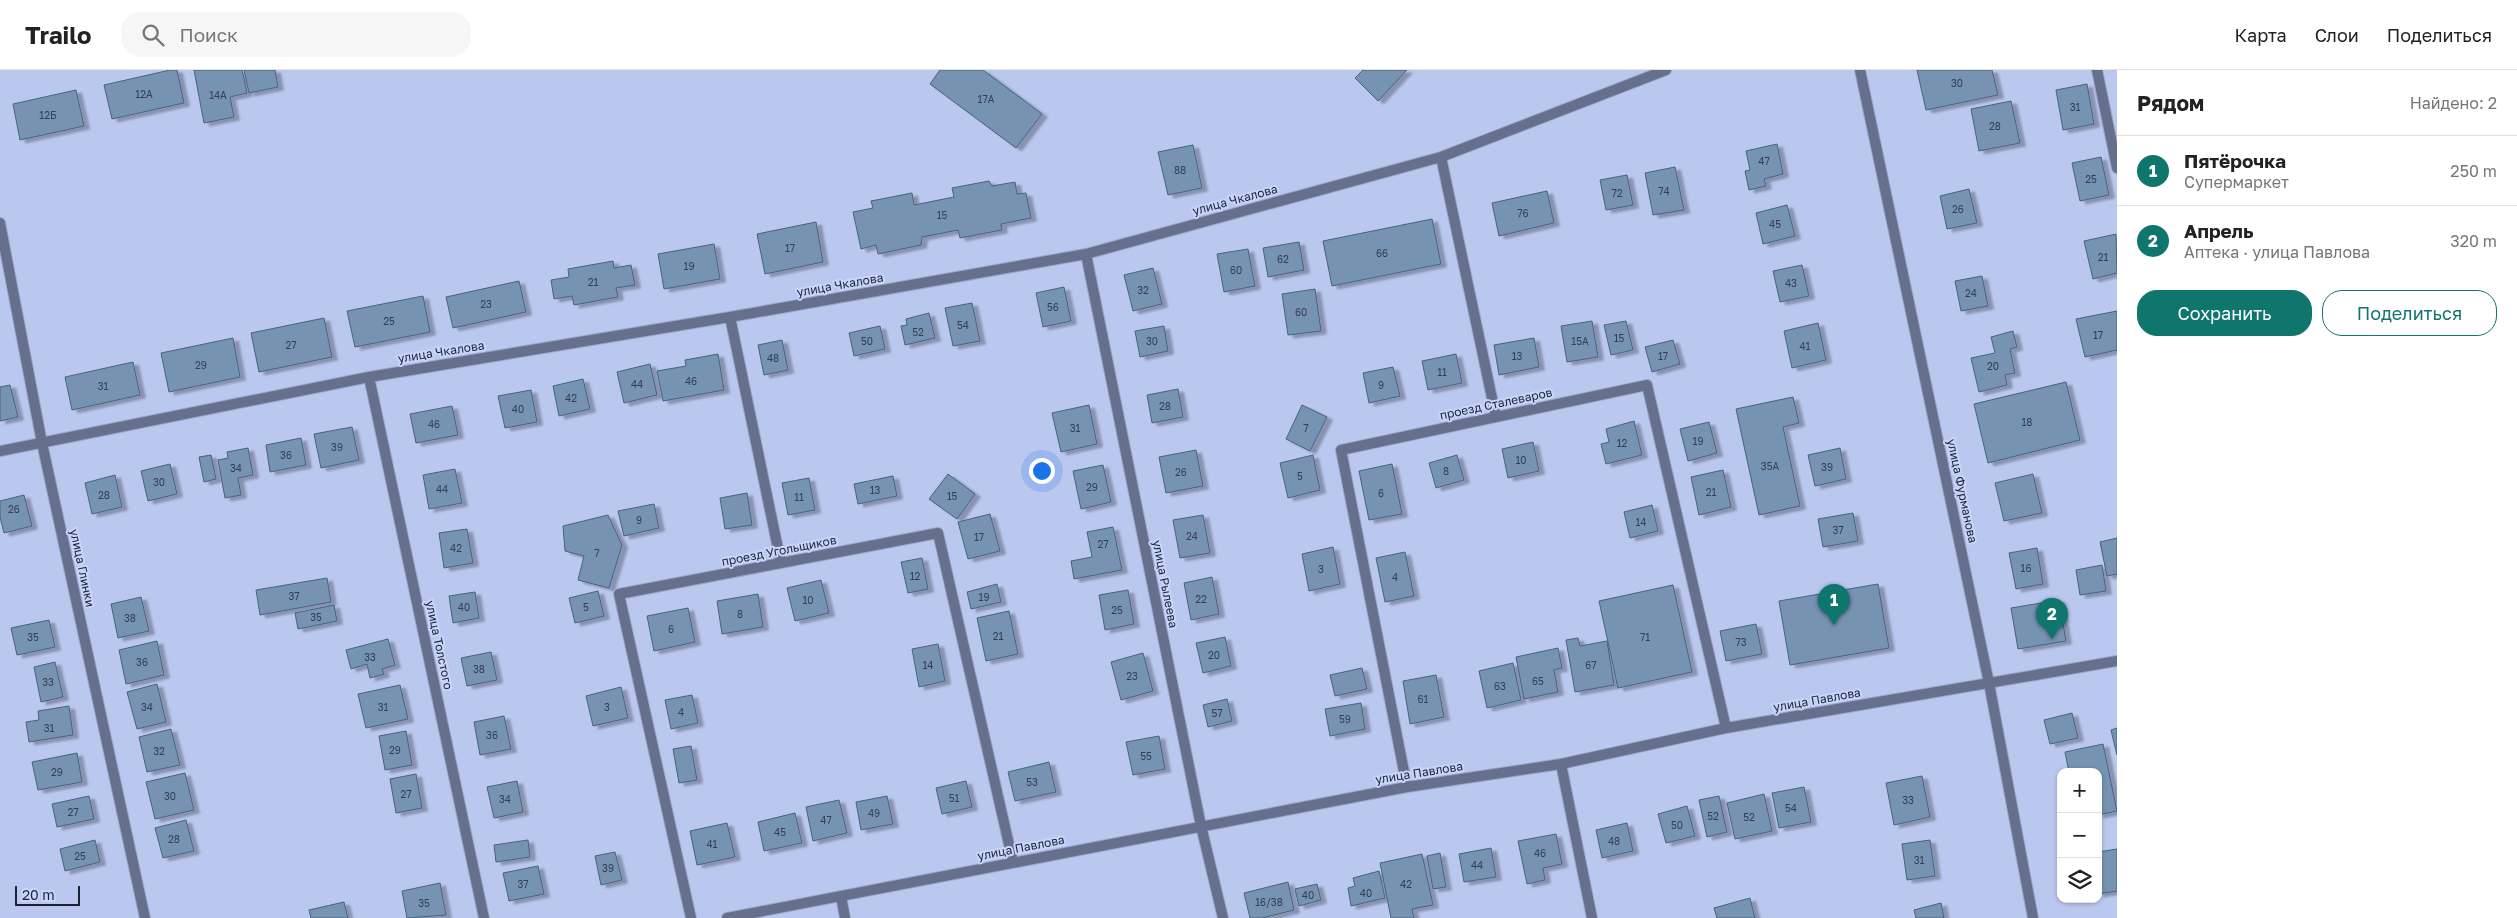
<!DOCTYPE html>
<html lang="ru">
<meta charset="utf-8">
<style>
body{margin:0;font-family:"Golos Text",sans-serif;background:#f6f6f6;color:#222}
.controls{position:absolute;right:15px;bottom:15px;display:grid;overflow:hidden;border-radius:10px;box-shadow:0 1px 4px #0004}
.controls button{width:45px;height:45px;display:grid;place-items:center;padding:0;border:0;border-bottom:1px solid #e0e0e0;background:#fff;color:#222;font:25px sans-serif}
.scale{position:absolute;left:15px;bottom:12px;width:65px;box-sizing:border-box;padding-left:5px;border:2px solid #1e2331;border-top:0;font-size:14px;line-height:18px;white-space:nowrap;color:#1e2331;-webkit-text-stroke:4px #c7d5fc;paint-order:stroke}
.you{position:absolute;left:1041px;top:400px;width:18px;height:18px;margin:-12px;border:4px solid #fff;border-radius:50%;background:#1a73e8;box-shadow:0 0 0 8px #1a73e833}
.badge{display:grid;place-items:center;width:32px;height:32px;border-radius:50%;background:#0f766e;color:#fff;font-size:16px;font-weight:700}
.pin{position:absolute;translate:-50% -41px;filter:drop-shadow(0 1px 2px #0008)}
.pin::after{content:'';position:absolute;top:26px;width:18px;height:15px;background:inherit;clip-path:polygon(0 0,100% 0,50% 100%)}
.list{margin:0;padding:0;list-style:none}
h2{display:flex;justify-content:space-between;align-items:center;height:65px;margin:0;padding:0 20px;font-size:21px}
h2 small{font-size:16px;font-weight:400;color:#767676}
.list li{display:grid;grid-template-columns:32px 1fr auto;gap:15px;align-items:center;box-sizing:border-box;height:70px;padding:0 20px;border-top:1px solid #e0e0e0}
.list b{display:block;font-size:19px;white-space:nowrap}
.list p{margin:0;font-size:16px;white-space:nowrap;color:#767676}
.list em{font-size:16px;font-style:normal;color:#767676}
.actions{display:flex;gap:10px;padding:15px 20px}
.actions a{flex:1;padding:11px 0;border:1px solid #0f766e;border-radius:20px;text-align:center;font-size:18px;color:#0f766e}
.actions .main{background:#0f766e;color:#fff}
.icon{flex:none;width:28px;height:28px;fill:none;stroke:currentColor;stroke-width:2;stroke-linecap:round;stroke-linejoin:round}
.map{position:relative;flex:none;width:2117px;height:848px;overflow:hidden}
header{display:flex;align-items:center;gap:30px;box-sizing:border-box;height:70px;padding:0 25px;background:#fff;border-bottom:1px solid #e0e0e0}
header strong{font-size:24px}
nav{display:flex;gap:28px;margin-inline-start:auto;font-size:18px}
.search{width:350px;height:45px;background:#f6f6f6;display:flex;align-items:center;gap:12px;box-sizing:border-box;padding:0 18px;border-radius:20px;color:#767676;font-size:19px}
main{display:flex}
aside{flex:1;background:#fff}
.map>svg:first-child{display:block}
.building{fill:#7693b2;stroke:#47627f;filter:url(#shadow)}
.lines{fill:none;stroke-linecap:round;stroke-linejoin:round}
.minor-casing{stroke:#9ba7c9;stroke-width:12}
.tertiary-casing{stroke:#9ba7c9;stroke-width:12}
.minor{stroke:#66708c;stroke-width:10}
.tertiary{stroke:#66708c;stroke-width:10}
.labels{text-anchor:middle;stroke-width:4;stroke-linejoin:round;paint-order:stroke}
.number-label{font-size:10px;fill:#343f51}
.street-label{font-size:12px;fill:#1e2331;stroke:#c7d5fc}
</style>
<header>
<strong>Trailo</strong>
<div class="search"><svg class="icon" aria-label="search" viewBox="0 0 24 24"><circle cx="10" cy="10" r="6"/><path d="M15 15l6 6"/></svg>Поиск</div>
<nav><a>Карта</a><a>Слои</a><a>Поделиться</a></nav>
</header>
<main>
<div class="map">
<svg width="2117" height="848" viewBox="0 0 2117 848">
<defs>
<filter id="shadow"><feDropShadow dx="5.5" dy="3" stdDeviation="1" flood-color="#0004"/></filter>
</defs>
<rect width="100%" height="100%" fill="#bac8ef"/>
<path class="building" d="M170 0H177L184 33 112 49 104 15Z
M194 0H242L247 23 230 27 234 47 204 53Z
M244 0H275L278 17 249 23Z
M940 0H983L1042 44 1016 78 930 14Z
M1363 0H1407L1378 31 1355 8Z
M1917 0H1992L1998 25 1926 40Z
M2087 14 2094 54 2063 60 2056 20Z
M76 20 84 56 20 70 13 34Z
M2011 31 2020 73 1979 81 1971 39Z
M1777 74 1783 104 1764 109 1766 116 1749 120 1745 101 1750 100 1746 81Z
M1193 75 1202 118 1168 125 1158 82Z
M2101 87 2109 125 2080 131 2072 93Z
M1675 97 1684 140 1653 145 1645 103Z
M1627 105 1633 135 1606 140 1600 110Z
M989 111 992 116 1015 112 1017 124 1026 123 1031 148 1001 154 1002 160 960 168 958 160 922 167 921 175 878 184 876 175 861 179 853 142 873 138 871 131 912 123 914 135 954 127 952 118Z
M1969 119 1977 153 1947 159 1940 126Z
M1547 121 1554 153 1499 166 1492 133Z
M1787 135 1795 166 1763 174 1756 143Z
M1432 149 1441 194 1332 216 1323 171Z
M816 152 823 192 765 204 757 164Z
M2116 164 2117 203 2093 209 2084 171Z
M1299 172 1304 200 1268 207 1263 178Z
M714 174 720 209 664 219 658 184Z
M1248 179 1255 216 1224 222 1217 184Z
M613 191 614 198 631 195 635 215 616 218 618 227 574 235 572 226 554 229 551 210 569 207 568 199Z
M1802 195 1809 226 1780 232 1773 201Z
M1153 198 1162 234 1133 241 1124 205Z
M1982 206 1988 236 1961 241 1955 211Z
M519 211 526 242 453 258 446 227Z
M1064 217 1071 251 1043 257 1036 223Z
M1315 219 1321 261 1288 265 1282 224Z
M423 226 430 262 355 277 347 241Z
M972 233 980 271 953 276 945 238Z
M2117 241V280L2085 287 2076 249Z
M929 243 935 268 905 275 901 256 907 255 906 249Z
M324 248 332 287 259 302 251 263Z
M1592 251 1598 287 1567 292 1561 256Z
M1626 251 1633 280 1611 285 1604 255Z
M1818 253 1826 290 1792 298 1784 261Z
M880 256 885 279 854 286 849 263Z
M1164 256 1168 281 1140 287 1135 261Z
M2013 261 2017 277 2010 279 2015 303 2005 305 2007 315 1979 322 1971 288 1995 283 1991 267Z
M233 268 240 307 169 322 161 283Z
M1534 268 1539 297 1499 305 1494 275Z
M782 270 788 300 764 305 758 275Z
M1673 270 1680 294 1652 302 1645 277Z
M718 284 724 320 663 331 657 301 686 296 685 290Z
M1456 284 1462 313 1428 320 1422 291Z
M133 292 140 325 72 340 65 307Z
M650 294 657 325 624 333 617 302Z
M1393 297 1400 326 1369 333 1363 303Z
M583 309 590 339 559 346 553 316Z
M2066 312 2080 370 1988 393 1974 334Z
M10 315 18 347 0 351V317Z
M1178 319 1183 347 1152 353 1147 325Z
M531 320 537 352 505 358 498 326Z
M1793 327 1799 353 1783 357 1800 436 1759 445 1736 339Z
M1089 335 1097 374 1061 382 1052 343Z
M1302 335 1327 347 1310 381 1286 369Z
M452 336 458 365 416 373 410 344Z
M1634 351 1642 385 1606 394 1601 374 1609 372 1606 359Z
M1709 352 1717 383 1688 391 1680 359Z
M352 357 359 390 321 398 314 364Z
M301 368 306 395 270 402 266 375Z
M1533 372 1539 401 1508 408 1502 379Z
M248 378 253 405 238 408 241 425 225 428 218 390 228 388 227 382Z
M1840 378 1846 409 1815 416 1808 385Z
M1196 380 1203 416 1166 423 1159 387Z
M211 385 216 409 204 412 199 387Z
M1313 385 1320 420 1288 428 1280 393Z
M1457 385 1464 410 1436 418 1429 393Z
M170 394 177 424 148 431 141 401Z
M1392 394 1402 444 1369 450 1359 401Z
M1103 395 1111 432 1081 439 1073 401Z
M455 399 462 433 429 439 423 405Z
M1723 400 1731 437 1699 445 1691 407Z
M948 404 975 424 957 449 929 429Z
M2033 404 2042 443 2004 451 1995 413Z
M115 405 122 437 92 444 85 413Z
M893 406 897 426 858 434 854 414Z
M809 408 815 440 788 445 782 413Z
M747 423 752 455 725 459 720 428Z
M24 425 32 456 4 463 0 447V431Z
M654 434 659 458 624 466 618 441Z
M1652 435 1658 461 1630 468 1624 442Z
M1853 443 1858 471 1823 477 1818 449Z
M990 444 1000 481 968 489 958 452Z
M608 445 622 475 609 518 578 510 584 486 565 481 563 456Z
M1203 445 1210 483 1180 488 1173 450Z
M1113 457 1122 500 1074 509 1071 491 1092 487 1087 462Z
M467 459 473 493 444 498 439 463Z
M2117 468V504L2107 506 2100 472Z
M1333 477 1340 514 1309 521 1302 484Z
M2037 478 2043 514 2016 519 2009 483Z
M1405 482 1414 526 1385 532 1376 488Z
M922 488 928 519 908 523 901 492Z
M2102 495 2106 521 2080 525 2076 500Z
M1212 507 1219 544 1191 550 1184 513Z
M327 508 331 532 260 545 256 520Z
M821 510 829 543 795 551 787 518Z
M997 514 1001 532 971 539 967 522Z
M1878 514 1889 578 1790 595 1779 531Z
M1673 515 1692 602 1618 618 1599 531Z
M1128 520 1134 554 1105 560 1099 525Z
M598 521 604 546 575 553 569 528Z
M475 522 479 548 453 553 449 526Z
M758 524 763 557 722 564 717 531Z
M141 527 149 561 118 568 111 534Z
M2059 530 2066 571 2018 579 2011 538Z
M334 535 337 551 298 559 295 543Z
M688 538 695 572 654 581 647 546Z
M1009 541 1018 584 986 591 977 548Z
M49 550 55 577 17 585 11 558Z
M1756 554 1762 584 1726 591 1720 561Z
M1225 567 1231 596 1203 603 1196 573Z
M1578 568 1580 576 1607 571 1614 615 1575 622 1566 570Z
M388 569 395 595 382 599 384 604 370 608 367 594 351 599 346 580Z
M157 571 164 605 126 614 119 580Z
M938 574 945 611 919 617 912 579Z
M1558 578 1562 598 1554 600 1558 622 1524 629 1516 587Z
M491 582 497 610 467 616 461 588Z
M1143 583 1153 621 1121 630 1111 592Z
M55 592 63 627 41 632 34 597Z
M1513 593 1521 630 1487 638 1479 601Z
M1362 598 1367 619 1335 626 1330 605Z
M1436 605 1444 647 1410 654 1403 611Z
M157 614 166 652 137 659 127 622Z
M400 615 408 649 366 658 358 624Z
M621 617 628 648 593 656 586 626Z
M692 625 698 653 671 659 665 630Z
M1227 629 1232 651 1208 657 1203 635Z
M1361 633 1365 659 1330 666 1325 639Z
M69 636 73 665 29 672 26 652 39 650 38 641Z
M2072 643 2078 668 2050 674 2044 650Z
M504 646 511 679 480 685 474 652Z
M2117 658V685L2111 660Z
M171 659 180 695 147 702 139 667Z
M406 661 412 695 385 700 379 666Z
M1159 666 1165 699 1133 705 1126 672Z
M2103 674 2117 741 2098 745V702H2069L2065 682Z
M691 676 697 710 679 713 673 679Z
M77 683 82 712 38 720 32 692Z
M1049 692 1056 722 1015 731 1008 702Z
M185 703 194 740 155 749 146 712Z
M416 704 422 738 396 743 390 709Z
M1922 706 1930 747 1894 755 1886 713Z
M517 711 523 742 494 748 487 717Z
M966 711 972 737 942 744 936 718Z
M1804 717 1811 752 1779 758 1772 723Z
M1764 724 1772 761 1735 769 1727 733Z
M89 726 94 749 57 757 52 734Z
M887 726 893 754 861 760 856 732Z
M1719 726 1727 762 1707 767 1699 730Z
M839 730 847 763 813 771 806 737Z
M1687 736 1695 766 1666 773 1658 744Z
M795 743 802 773 764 781 758 752Z
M186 750 194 781 163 788 155 758Z
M727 753 735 787 697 795 690 761Z
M1627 753 1633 781 1602 788 1596 760Z
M1556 764 1562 794 1543 798 1545 810 1527 814 1518 771Z
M95 770 100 792 65 801 60 779Z
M528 770 530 787 496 792 494 775Z
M1930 770 1935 806 1907 810 1902 774Z
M1491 778 1496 807 1464 812 1459 784Z
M2117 779V821L2098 824V782Z
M615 782 622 810 601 815 595 786Z
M1440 783 1446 817 1433 819 1427 786Z
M1422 784 1433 835 1412 839 1414 848H1391L1380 793Z
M538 796 544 824 509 831 503 803Z
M1379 801 1385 828 1351 836 1348 818 1355 816 1353 808Z
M1288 812 1294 840 1262 848H1250L1244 823Z
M440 813 446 845 407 848 402 821Z
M1317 814 1321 830 1299 836 1295 819Z
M1750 828 1755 848H1717L1714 838Z
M344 832 348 848H311L309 840Z
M1941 833 1944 848H1916L1914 840Z"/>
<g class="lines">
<defs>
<path id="minor" d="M2097 0 2117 98
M1441 87 1496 347
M0 153 42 373 145 848
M1086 184 1201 756 1223 848
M730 247 781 493
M369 307 484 848
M0 381 369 307 730 247 1086 184 1441 87 1666 0
M1561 694 1592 848
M1407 717 1341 380 1647 315 1726 658
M841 826 845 848
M691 848 619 524 938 463 1013 792
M727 848 1407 717 1561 694 1726 658 2117 591"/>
<path id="tertiary" d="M1860 0 1989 613 2033 848"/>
</defs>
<use href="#minor" class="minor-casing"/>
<use href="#tertiary" class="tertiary-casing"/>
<use href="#minor" class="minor"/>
<use href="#tertiary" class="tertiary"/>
</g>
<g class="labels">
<g class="number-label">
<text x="1957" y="17">30</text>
<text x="144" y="28">12А</text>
<text x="218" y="29">14А</text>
<text x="986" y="33">17А</text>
<text x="2075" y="41">31</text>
<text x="48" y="49">12Б</text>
<text x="1995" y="60">28</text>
<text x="1764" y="95">47</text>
<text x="1180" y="104">88</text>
<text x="2091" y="113">25</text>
<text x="1664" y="125">74</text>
<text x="1617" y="127">72</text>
<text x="1958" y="143">26</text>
<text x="1523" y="147">76</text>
<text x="942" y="149">15</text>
<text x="1775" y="158">45</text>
<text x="790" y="182">17</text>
<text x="1382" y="187">66</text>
<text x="2103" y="191">21</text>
<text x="1283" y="193">62</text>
<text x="689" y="200">19</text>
<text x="1236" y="204">60</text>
<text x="593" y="216">21</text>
<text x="1791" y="217">43</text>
<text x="1143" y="224">32</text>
<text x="1971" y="227">24</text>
<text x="486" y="238">23</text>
<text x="1053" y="241">56</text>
<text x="1301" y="246">60</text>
<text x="389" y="255">25</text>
<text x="963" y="259">54</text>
<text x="918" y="266">52</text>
<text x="2098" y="269">17</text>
<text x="1619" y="272">15</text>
<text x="867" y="275">50</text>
<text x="1152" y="275">30</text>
<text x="1580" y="275">15А</text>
<text x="291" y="279">27</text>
<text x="1805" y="280">41</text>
<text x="1517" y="290">13</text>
<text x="1663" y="290">17</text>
<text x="773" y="292">48</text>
<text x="201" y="299">29</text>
<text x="1993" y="300">20</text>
<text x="1442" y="306">11</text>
<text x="691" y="315">46</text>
<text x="637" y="318">44</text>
<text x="1381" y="319">9</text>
<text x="103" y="320">31</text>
<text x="571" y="332">42</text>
<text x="1165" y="340">28</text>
<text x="518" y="343">40</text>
<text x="2027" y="356">18</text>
<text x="434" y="358">46</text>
<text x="1075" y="362">31</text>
<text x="1306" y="362">7</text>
<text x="1698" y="375">19</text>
<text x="1622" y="377">12</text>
<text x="337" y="381">39</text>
<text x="286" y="389">36</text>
<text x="1521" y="394">10</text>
<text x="1770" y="400">35А</text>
<text x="1827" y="401">39</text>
<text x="236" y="402">34</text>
<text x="1446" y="405">8</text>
<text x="1181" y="406">26</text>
<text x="1300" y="410">5</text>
<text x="159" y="416">30</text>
<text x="1092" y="421">29</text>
<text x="442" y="423">44</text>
<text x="875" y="424">13</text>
<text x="1711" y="426">21</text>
<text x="1381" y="427">6</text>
<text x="104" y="429">28</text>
<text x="952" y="430">15</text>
<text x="799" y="431">11</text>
<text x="14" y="443">26</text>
<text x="639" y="454">9</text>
<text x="1641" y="456">14</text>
<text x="1838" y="464">37</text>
<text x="1192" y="470">24</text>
<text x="979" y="471">17</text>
<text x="1103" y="478">27</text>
<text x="456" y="482">42</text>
<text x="597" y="487">7</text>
<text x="2026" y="502">16</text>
<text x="1321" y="503">3</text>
<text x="915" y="510">12</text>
<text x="1395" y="511">4</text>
<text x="294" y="530">37</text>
<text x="984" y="531">19</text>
<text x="1201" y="533">22</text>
<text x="808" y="534">10</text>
<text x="464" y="541">40</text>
<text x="586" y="541">5</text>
<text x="1117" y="544">25</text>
<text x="740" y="548">8</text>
<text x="316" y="551">35</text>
<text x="130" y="552">38</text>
<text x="671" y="563">6</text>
<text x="998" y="570">21</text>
<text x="33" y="571">35</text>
<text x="1645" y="571">71</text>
<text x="1741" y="576">73</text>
<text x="1214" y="589">20</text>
<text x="370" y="591">33</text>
<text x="142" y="596">36</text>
<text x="928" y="599">14</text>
<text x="1591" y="599">67</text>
<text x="479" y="603">38</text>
<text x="1132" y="610">23</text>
<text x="1538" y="615">65</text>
<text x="48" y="616">33</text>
<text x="1500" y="620">63</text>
<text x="1423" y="633">61</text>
<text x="147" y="641">34</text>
<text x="383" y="641">31</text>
<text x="607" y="641">3</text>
<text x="681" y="646">4</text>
<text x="1217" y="647">57</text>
<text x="1345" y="653">59</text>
<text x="49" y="662">31</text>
<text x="492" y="669">36</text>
<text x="395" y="684">29</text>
<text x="159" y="685">32</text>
<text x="1146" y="690">55</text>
<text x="57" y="706">29</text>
<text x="1032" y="716">53</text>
<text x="406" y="728">27</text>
<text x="170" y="730">30</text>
<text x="954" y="732">51</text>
<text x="505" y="733">34</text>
<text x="1908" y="734">33</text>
<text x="1791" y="742">54</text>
<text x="73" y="746">27</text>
<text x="874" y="747">49</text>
<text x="1713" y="750">52</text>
<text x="1749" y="751">52</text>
<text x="826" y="754">47</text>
<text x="1677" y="759">50</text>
<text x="780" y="766">45</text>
<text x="174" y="773">28</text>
<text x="1614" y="775">48</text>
<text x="712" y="778">41</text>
<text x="1540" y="787">46</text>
<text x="80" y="790">25</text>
<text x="1919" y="794">31</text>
<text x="1477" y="799">44</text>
<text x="608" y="802">39</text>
<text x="523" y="818">37</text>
<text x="1406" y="818">42</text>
<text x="1366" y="827">40</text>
<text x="1308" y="829">40</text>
<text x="1269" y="836">16/38</text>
<text x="424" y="837">35</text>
</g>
<g class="street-label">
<text transform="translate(1235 130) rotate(-15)" y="4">улица Чкалова</text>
<text transform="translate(840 215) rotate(-10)" y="4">улица Чкалова</text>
<text transform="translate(441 282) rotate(-9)" y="4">улица Чкалова</text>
<text transform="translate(1496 334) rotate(-12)" y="4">проезд Сталеваров</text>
<text transform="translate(1962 421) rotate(78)" y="4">улица Фурманова</text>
<text transform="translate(779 481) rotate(-11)" y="4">проезд Угольщиков</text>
<text transform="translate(82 498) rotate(78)" y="4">улица Глинки</text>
<text transform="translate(1165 514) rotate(79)" y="4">улица Рылеева</text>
<text transform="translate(439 575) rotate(78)" y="4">улица Толстого</text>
<text transform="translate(1817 630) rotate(-10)" y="4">улица Павлова</text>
<text transform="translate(1419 703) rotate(-9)" y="4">улица Павлова</text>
<text transform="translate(1021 778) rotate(-11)" y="4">улица Павлова</text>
</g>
</g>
</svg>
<div class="controls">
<button>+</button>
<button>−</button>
<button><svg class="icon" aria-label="layers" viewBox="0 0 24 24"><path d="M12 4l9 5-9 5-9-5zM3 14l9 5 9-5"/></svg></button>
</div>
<div class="scale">20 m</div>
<div class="you"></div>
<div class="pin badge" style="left:1834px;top:555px">1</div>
<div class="pin badge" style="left:2052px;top:569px">2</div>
</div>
<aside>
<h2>Рядом<small>Найдено: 2</small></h2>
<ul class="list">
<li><span class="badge">1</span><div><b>Пятёрочка</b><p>Супермаркет</p></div><em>250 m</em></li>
<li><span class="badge">2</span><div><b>Апрель</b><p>Аптека · улица Павлова</p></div><em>320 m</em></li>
</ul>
<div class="actions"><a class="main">Сохранить</a><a>Поделиться</a></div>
</aside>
</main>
